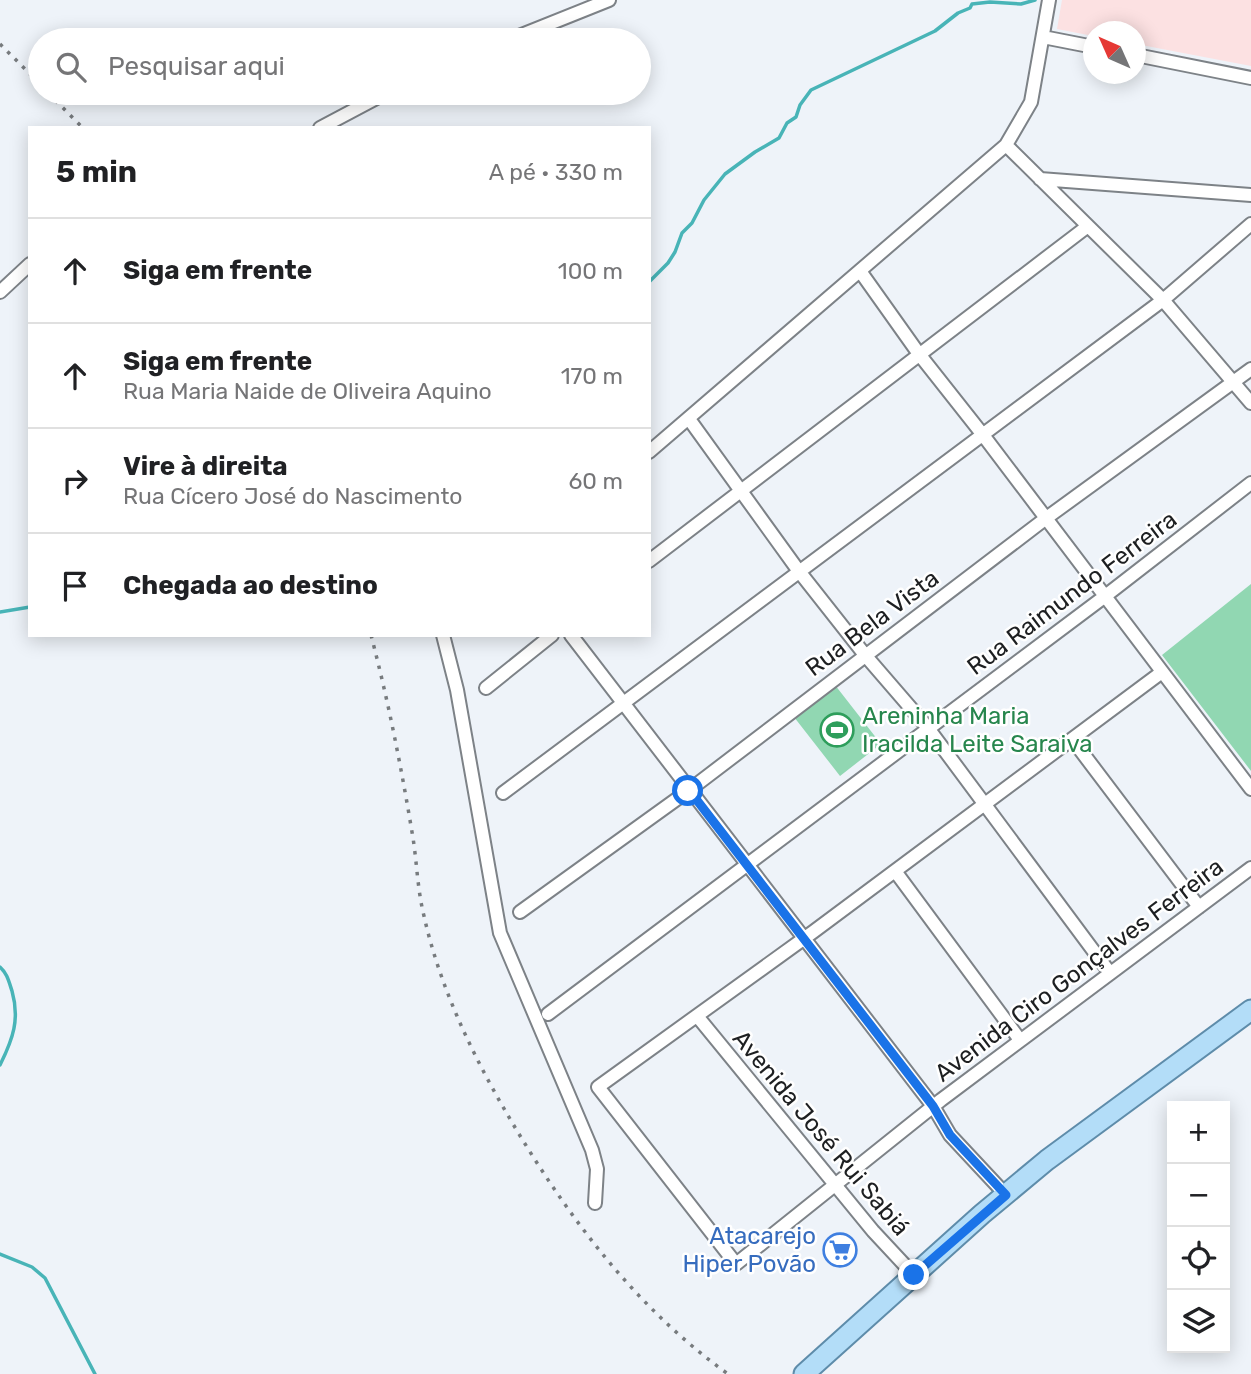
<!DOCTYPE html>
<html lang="pt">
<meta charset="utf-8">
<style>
body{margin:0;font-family:Rubik,sans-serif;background:#f6f6f6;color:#202124}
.controls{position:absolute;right:21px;bottom:21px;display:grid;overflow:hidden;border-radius:0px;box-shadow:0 4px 18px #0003}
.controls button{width:63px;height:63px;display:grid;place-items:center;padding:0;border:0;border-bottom:2px solid #e0e0e0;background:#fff;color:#202124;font:35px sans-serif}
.compass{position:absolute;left:1083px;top:21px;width:63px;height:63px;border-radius:50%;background:#fff;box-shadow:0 4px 18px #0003;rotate:315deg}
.stop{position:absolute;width:21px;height:21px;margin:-16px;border:5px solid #1a73e8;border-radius:50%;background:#fff}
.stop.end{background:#1a73e8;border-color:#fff;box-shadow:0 2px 7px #0008}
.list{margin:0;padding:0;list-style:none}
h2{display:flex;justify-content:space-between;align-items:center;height:91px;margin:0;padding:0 28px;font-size:30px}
h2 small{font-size:23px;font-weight:400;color:#757577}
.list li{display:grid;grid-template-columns:46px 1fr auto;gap:21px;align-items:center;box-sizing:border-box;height:105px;padding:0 28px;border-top:2px solid #e0e0e0}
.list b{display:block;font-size:26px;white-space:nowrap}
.list p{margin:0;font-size:23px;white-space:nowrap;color:#757577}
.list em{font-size:23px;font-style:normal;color:#757577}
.icon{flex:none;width:38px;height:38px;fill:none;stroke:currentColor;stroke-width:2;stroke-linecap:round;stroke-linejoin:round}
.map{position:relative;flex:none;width:1251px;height:1374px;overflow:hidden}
.search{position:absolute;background:#fff;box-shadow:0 4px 18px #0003;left:28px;top:28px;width:623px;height:77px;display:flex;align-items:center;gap:18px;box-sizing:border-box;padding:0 24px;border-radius:38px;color:#757577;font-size:26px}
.panel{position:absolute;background:#fff;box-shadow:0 4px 18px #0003;left:28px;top:126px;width:623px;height:511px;border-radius:0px}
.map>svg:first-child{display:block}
.education{fill:#fce1e2}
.green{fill:#91d7b2}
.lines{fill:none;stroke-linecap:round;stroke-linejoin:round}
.stream{stroke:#48b4b7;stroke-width:3.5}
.minor-casing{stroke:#7d8287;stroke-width:16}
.primary-casing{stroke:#5e8caa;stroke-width:23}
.minor{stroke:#fff;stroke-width:12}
.primary{stroke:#b3ddf8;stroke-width:19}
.rail{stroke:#777b7e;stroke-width:3.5;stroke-dasharray:3.5 7;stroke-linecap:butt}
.route{stroke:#1a73e8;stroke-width:9}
.labels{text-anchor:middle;stroke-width:5;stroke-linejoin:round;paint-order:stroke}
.street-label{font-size:24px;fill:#1d1f21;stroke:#fff}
.leisure-label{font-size:24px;fill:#27864d;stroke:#fff;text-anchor:start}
.shop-label{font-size:24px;fill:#366cbe;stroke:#fff;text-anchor:end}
</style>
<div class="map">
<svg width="1251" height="1374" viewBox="0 0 1251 1374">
<rect width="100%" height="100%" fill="#eef3f9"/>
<path class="education" d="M1062 0H1251V66L1136 44V32H1094L1093 36 1057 29Z"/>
<path class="green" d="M1251 584V771L1162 655Z
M835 685 881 744 840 776 794 717Z"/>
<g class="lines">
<path class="stream" d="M649 282 668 263 675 252 682 233 692 223 704 200 725 174 755 152 779 138 787 123 796 117 800 105 811 90 935 31 958 13 970 8 972 4 990 2 1021 4 1035 0
M0 612 30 607
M0 967C7 973 9 982 12 991 20 1019 13 1039 0 1065
M0 1254 32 1267 45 1278 95 1374"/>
<defs>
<path id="minor" d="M1043 37 1094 47
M509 40 609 0
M1136 55 1251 78
M320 128 386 93
M1006 145 1163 300 1251 403
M1040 179 1251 195
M860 271 919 354 983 435 1251 789
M0 292 30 264
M689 419 798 570 865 655 928 728 1110 973
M649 452 1006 145 1031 102 1049 0
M649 561 1088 226
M443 635 457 690 500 933 592 1150 597 1169 595 1203
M571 635 933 1106 950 1135 1006 1195
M1162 672 813 932 598 1087 736 1264 941 1100 1251 868
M486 688 552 635
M1072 739 1199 907
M503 793 1163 300 1251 224
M895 871 1020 1040
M520 912 688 791 1045 519 1251 369
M548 1014 1104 597 1251 483
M697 1016 873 1231 914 1275"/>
<path id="primary" d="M804 1374 982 1214 1047 1160 1251 1010"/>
</defs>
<use href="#minor" class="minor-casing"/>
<use href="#primary" class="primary-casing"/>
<use href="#minor" class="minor"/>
<use href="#primary" class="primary"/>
<path class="rail" d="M0 44 40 84
M48 93 83 128
M371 635C388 700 401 766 412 832 417 860 417 888 424 916 440 988 473 1056 510 1119 568 1217 635 1307 728 1374"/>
</g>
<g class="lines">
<path class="route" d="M688 791 689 790 933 1106 950 1135 1006 1195 914 1275"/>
</g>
<defs>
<symbol id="stadium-ring" viewBox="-11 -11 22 22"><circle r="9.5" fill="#fff" stroke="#2e9e5b" stroke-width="1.5"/><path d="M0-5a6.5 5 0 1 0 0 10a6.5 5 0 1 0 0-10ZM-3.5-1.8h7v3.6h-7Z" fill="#2e9e5b"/></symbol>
<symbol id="supermarket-ring" viewBox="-11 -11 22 22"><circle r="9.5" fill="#fff" stroke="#3f7fe0" stroke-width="1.5"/><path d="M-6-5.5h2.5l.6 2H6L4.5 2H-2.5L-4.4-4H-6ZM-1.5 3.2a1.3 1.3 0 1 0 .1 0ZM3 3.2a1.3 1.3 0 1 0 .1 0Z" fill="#3f7fe0"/></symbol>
</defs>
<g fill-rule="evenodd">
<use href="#stadium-ring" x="818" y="711" width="38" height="38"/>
<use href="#supermarket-ring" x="821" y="1231" width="38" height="38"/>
</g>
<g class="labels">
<g class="street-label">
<text transform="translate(1072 593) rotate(-37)" y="8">Rua Raimundo Ferreira</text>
<text transform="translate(872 623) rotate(-37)" y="8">Rua Bela Vista</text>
<text transform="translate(1079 970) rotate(-37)" y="8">Avenida Ciro Gonçalves Ferreira</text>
<text transform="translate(821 1133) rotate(50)" y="8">Avenida José Rui Sabiá</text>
</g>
<g class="leisure-label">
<text x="862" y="724">Areninha Maria<tspan x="862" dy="28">Iracilda Leite Saraiva</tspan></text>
</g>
<g class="shop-label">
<text x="816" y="1244">Atacarejo<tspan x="816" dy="28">Hiper Povão</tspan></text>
</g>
</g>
</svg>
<div class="controls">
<button>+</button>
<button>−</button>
<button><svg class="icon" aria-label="locate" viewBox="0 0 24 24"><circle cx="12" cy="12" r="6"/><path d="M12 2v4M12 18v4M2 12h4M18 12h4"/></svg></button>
<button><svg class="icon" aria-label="layers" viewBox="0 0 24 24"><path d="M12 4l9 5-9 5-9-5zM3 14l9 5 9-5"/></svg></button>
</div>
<svg class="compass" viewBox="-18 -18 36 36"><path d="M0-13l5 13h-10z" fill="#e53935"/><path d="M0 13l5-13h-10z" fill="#757577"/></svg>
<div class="stop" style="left:688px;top:791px"></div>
<div class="stop end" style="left:914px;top:1275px"></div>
<div class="search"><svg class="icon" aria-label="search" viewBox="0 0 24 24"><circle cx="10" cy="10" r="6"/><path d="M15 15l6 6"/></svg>Pesquisar aqui</div>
<section class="panel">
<h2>5 min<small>A pé · 330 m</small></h2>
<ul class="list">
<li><svg class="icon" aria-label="ahead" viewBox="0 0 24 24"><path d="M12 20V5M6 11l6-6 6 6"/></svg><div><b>Siga em frente</b></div><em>100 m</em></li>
<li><svg class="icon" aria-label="ahead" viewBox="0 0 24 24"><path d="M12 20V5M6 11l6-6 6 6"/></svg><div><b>Siga em frente</b><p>Rua Maria Naide de Oliveira Aquino</p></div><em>170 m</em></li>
<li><svg class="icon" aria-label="right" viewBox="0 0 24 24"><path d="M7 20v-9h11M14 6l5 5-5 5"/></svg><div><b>Vire à direita</b><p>Rua Cícero José do Nascimento</p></div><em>60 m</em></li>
<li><svg class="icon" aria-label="arrive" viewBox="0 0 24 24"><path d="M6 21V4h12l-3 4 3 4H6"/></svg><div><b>Chegada ao destino</b></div></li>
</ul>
</section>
</div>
